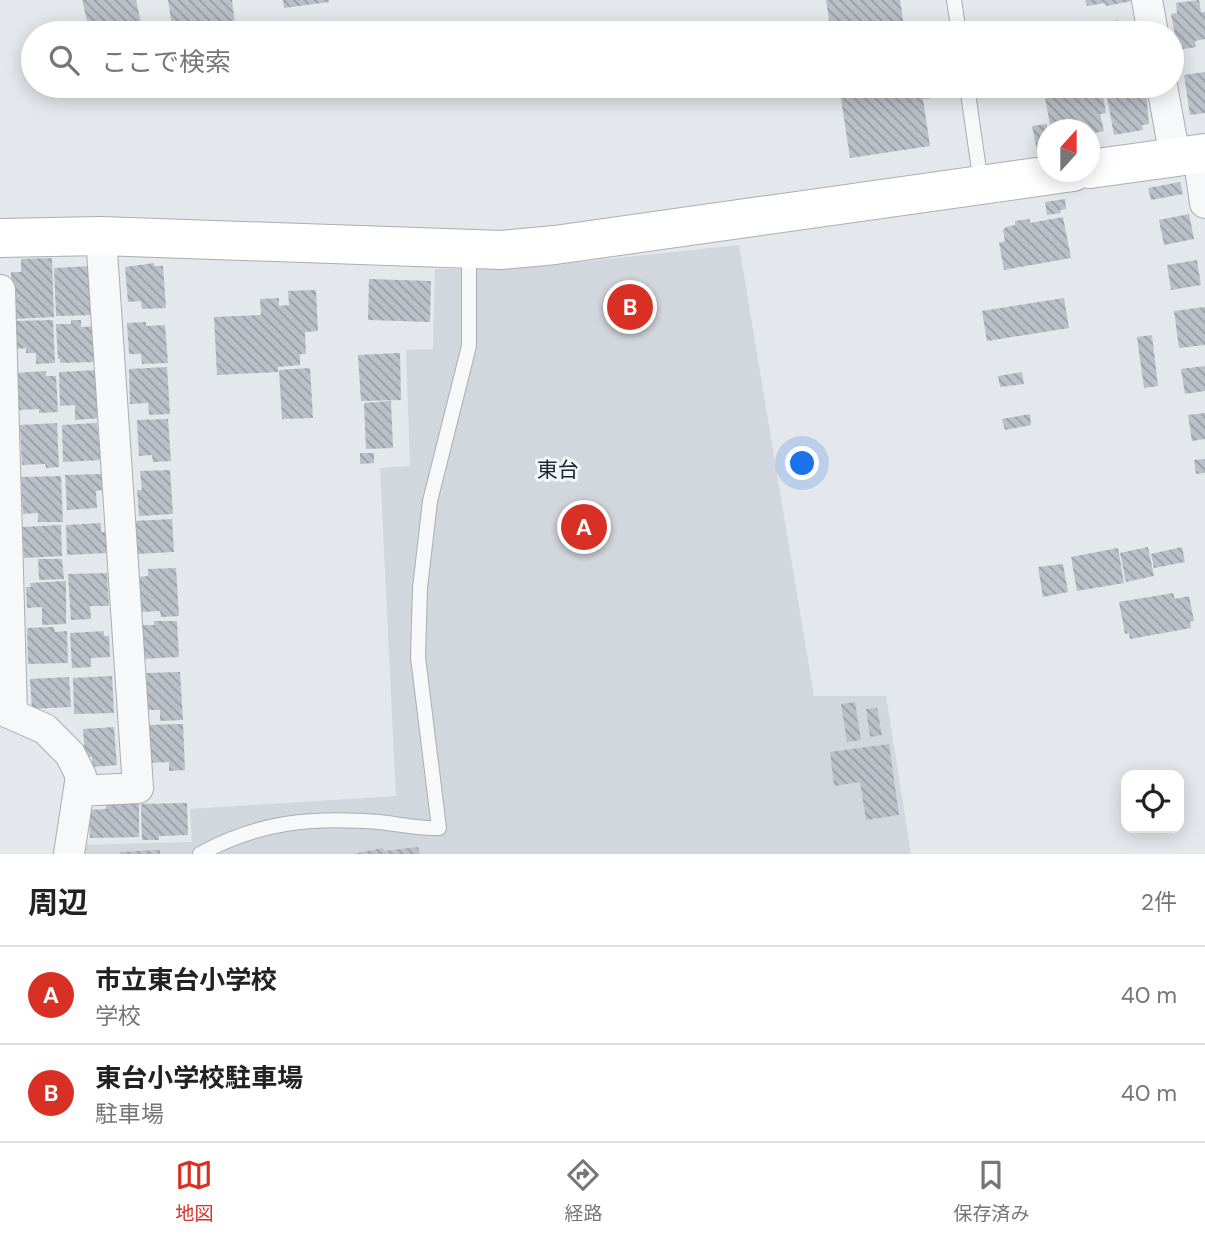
<!DOCTYPE html>
<html lang="ja">
<meta charset="utf-8">
<style>
body{margin:0;font-family:"DM Sans","Noto Sans JP",sans-serif;background:#f2f2f2;color:#222}
.controls{position:absolute;right:21px;bottom:21px;display:grid;overflow:hidden;border-radius:14px;box-shadow:0 4px 18px #0003}
.controls button{width:63px;height:63px;display:grid;place-items:center;padding:0;border:0;border-bottom:2px solid #e0e0e0;background:#fff;color:#222;font:35px sans-serif}
.compass{position:absolute;left:1037px;top:119px;width:63px;height:63px;border-radius:50%;background:#fff;box-shadow:0 4px 18px #0003;rotate:21deg}
.you{position:absolute;left:803px;top:464px;width:24px;height:24px;margin:-18px;border:5px solid #fff;border-radius:50%;background:#1a73e8;box-shadow:0 0 0 10px #1a73e833}
.badge{display:grid;place-items:center;width:46px;height:46px;border-radius:50%;background:#d93025;color:#fff;font-size:23px;font-weight:700}
.pin{position:absolute;translate:-50% -50%;border:4px solid #fff;box-shadow:0 2px 7px #0006}
.list{margin:0;padding:0;list-style:none}
h2{display:flex;justify-content:space-between;align-items:center;height:91px;margin:0;padding:0 28px;font-size:30px}
h2 small{font-size:23px;font-weight:400;color:#767676}
.list li{display:grid;grid-template-columns:46px 1fr auto;gap:21px;align-items:center;box-sizing:border-box;height:98px;padding:0 28px;border-top:2px solid #e0e0e0}
.list b{display:block;font-size:26px;white-space:nowrap}
.list p{margin:0;font-size:23px;white-space:nowrap;color:#767676}
.list em{font-size:23px;font-style:normal;color:#767676}
.icon{flex:none;width:38px;height:38px;fill:none;stroke:currentColor;stroke-width:2;stroke-linecap:round;stroke-linejoin:round}
.map{position:relative;flex:none;width:1205px;height:854px;overflow:hidden}
.search{position:absolute;background:#fff;box-shadow:0 4px 18px #0003;left:21px;right:21px;top:21px;height:77px;display:flex;align-items:center;gap:18px;box-sizing:border-box;padding:0 24px;border-radius:38px;color:#767676;font-size:26px}
.sheet{height:287px;background:#fff}
nav{display:flex;justify-content:space-around;align-items:center;box-sizing:border-box;height:98px;border-top:2px solid #e0e0e0;background:#fff;font-size:19px;color:#767676}
nav a{display:grid;justify-items:center;gap:4px}
nav .on{color:#d93025}
.map>svg:first-child{display:block}
.built{fill:#d2d6dd}
.building{fill:url(#building-back-hatch)}
.lines{fill:none;stroke-linecap:round;stroke-linejoin:round}
.lane-casing{stroke:#a9aeb5;stroke-width:16}
.street-casing{stroke:#a9aeb5;stroke-width:32}
.secondary-casing{stroke:#a9aeb5;stroke-width:40}
.lane{stroke:#f7f8f9;stroke-width:14}
.street{stroke:#f7f8f9;stroke-width:30}
.secondary{stroke:#fff;stroke-width:38}
.labels{text-anchor:middle;stroke-width:6;stroke-linejoin:round;paint-order:stroke}
.neighbourhood-label{font-size:21px;fill:#1e2634;stroke:#f4f6f8}
</style>
<div class="map">
<svg width="1205" height="854" viewBox="0 0 1205 854">
<defs>
<pattern id="building-back-hatch" width="6" height="6" patternUnits="userSpaceOnUse" patternTransform="scale(1.75)"><rect width="6" height="6" fill="#bbc0c8"/><path d="M-1 5l2 2M0 0l6 6M5-1l2 2" fill="none" stroke="#989da4"/></pattern>
</defs>
<rect width="100%" height="100%" fill="#e4e7eb"/>
<path class="built" d="M739 245 814 696H886L911 854H81V845L192 842 190 809 396 796 380 468 410 466 406 350 433 349 435 269H514Z"/>
<path class="building" d="M82 0H136L142 27 122 33H90Z
M168 0H232L235 25 173 33Z
M283 0H329V2L284 8Z
M826 0H900L905 33H831Z
M1085 0H1132V1L1106 6 1105 3 1087 6Z
M1199 0 1201 12H1205V39L1195 41 1196 47 1178 50 1171 14 1177 13 1176 3Z
M1118 20 1119 25 1132 23 1135 33H1092L1090 26Z
M1205 72V113L1190 115 1184 75Z
M839 86H931L933 98 923 99 930 146 850 158Z
M1043 86H1101L1106 113 1100 114 1104 131 1090 134V130H1072L1070 121 1050 125Z
M1105 86H1118V88L1135 86 1137 95 1146 93 1149 124 1142 125 1143 130 1114 135Z
M1047 124 1048 153 1038 155 1032 126Z
M1180 182 1183 194 1151 200 1148 188Z
M1065 199 1066 209 1060 210 1061 213 1047 215 1045 202Z
M1189 214 1194 239 1164 245 1159 220Z
M1063 217 1071 258 1004 270 999 243 1005 241 1003 230 1006 227 1015 225V221L1030 219V223Z
M52 258 54 317 13 319 11 272H21V259Z
M1197 260 1201 285 1171 290 1167 265Z
M154 263V266H163L166 308 142 309 141 301 128 302 125 267Z
M92 266 93 315 56 316 54 268Z
M369 279 431 281 430 322 368 320Z
M316 290 318 331 305 332 306 354H300V365L278 367V372L217 375 214 317 261 315 260 299 279 298V306L289 305 288 291Z
M1064 298 1069 328 987 341 982 311Z
M1205 307V345L1179 348 1174 311Z
M53 320 55 363 36 364V353H26V348L15 349 13 321Z
M71 320H81V327L98 326 95 362 60 363V359H58L56 324H71Z
M146 322V326L165 325 168 363 142 364 141 354H129L127 323Z
M1152 335 1158 386 1144 388 1137 337Z
M400 353 401 400 361 401 358 355Z
M1205 366V391L1185 394 1181 369Z
M167 367 170 414 149 415 148 403 130 404 129 369Z
M310 368 313 418 282 419 279 370Z
M98 370 101 418 75 420V405L60 406 59 372Z
M46 371V376H56L58 412 39 413V409L19 410 16 373Z
M1022 372 1024 384 1000 387 998 376Z
M391 401 393 448 366 449 364 403Z
M1205 413V439L1192 441 1188 415Z
M1030 414 1031 425 1005 430 1002 419Z
M168 419 171 461 153 462 152 455 139 456 137 420Z
M57 423 59 467 46 468 45 464 22 465 20 425Z
M97 423 101 460 63 462 62 425Z
M360 453H374V463L360 464Z
M1205 459V473L1196 474 1194 460Z
M170 470 173 514 139 516 137 490H142L140 471Z
M102 474V490L96 491 97 508 67 510 65 475Z
M61 476 63 522H38V513L23 514 21 477Z
M172 519 174 552 137 554 134 521Z
M101 523V532H106L107 553 67 555 66 525Z
M61 525 62 556 24 558 22 527Z
M1148 547 1154 576 1126 582 1120 553Z
M1182 547 1185 562 1154 568 1151 554Z
M1118 548 1124 583 1077 591 1071 557Z
M38 559H62L64 579 39 580Z
M1063 564 1068 592 1043 597 1038 567Z
M176 568 179 616 161 617 160 611 141 612 139 577 148 576V569Z
M107 573 109 606H90L91 619 71 620 68 574Z
M66 581V624L42 625V607L27 608 26 587H31L30 583Z
M1173 593 1175 599 1189 596 1194 621 1190 622 1191 628 1130 639 1129 633 1125 634 1119 602Z
M154 621H177L179 657 141 659 139 625H154Z
M54 627 55 632 67 631 68 663 28 664 27 628Z
M104 631V636H109L110 657 91 658V667L72 668 70 633Z
M180 672 183 720 160 721V710H143L141 677 146 676V673Z
M112 676 114 713 74 714 73 678Z
M69 677 71 707 32 709 30 679Z
M855 702 861 740 847 742 841 704Z
M877 708 882 735 870 737 866 709Z
M183 724 185 770 169 771V762L146 763 145 725Z
M114 727 117 765 92 767V757H85L83 729Z
M889 744 899 815 866 820 860 782 834 786 830 752Z
M139 803V837L90 838 89 810 106 809V804Z
M187 803 188 835 159 836V840H142L141 804Z
M418 847 420 854H352L383 848 384 851Z
M160 850V854H120V852Z"/>
<g class="lines">
<defs>
<path id="lane" d="M954 0 959 33
M967 86 981 184
M200 854C260 821 312 817 379 822 399 824 418 829 439 828L418 657 420 588 430 501 469 346V249"/>
<path id="street" d="M1147 0 1153 33
M1162 86 1175 157
M1198 154 1205 203
M0 290 12 714
M0 709 45 729 70 754 81 776 69 854
M79 791 138 788 101 236"/>
<path id="secondary" d="M1090 169 1205 153
M0 238 101 236 501 250 555 245 1073 172"/>
</defs>
<use href="#lane" class="lane-casing"/>
<use href="#street" class="street-casing"/>
<use href="#secondary" class="secondary-casing"/>
<use href="#lane" class="lane"/>
<use href="#street" class="street"/>
<use href="#secondary" class="secondary"/>
</g>
<g class="labels">
<g class="neighbourhood-label">
<text x="558" y="477">東台</text>
</g>
</g>
</svg>
<div class="controls">
<button><svg class="icon" aria-label="locate" viewBox="0 0 24 24"><circle cx="12" cy="12" r="6"/><path d="M12 2v4M12 18v4M2 12h4M18 12h4"/></svg></button>
</div>
<svg class="compass" viewBox="-18 -18 36 36"><path d="M0-13l5 13h-10z" fill="#e53935"/><path d="M0 13l5-13h-10z" fill="#767676"/></svg>
<div class="you"></div>
<div class="pin badge" style="left:584px;top:527px">A</div>
<div class="pin badge" style="left:630px;top:307px">B</div>
<div class="search"><svg class="icon" aria-label="search" viewBox="0 0 24 24"><circle cx="10" cy="10" r="6"/><path d="M15 15l6 6"/></svg>ここで検索</div>
</div>
<section class="sheet">
<h2>周辺<small>2件</small></h2>
<ul class="list">
<li><span class="badge">A</span><div><b>市立東台小学校</b><p>学校</p></div><em>40 m</em></li>
<li><span class="badge">B</span><div><b>東台小学校駐車場</b><p>駐車場</p></div><em>40 m</em></li>
</ul>
</section>
<nav>
<a class="on"><svg class="icon" aria-label="map" viewBox="0 0 24 24"><path d="M3 6l6-2 6 2 6-2v14l-6 2-6-2-6 2zM9 4v14M15 6v14"/></svg>地図</a>
<a><svg class="icon" aria-label="directions" viewBox="0 0 24 24"><path d="M12 3l9 9-9 9-9-9zM9 14v-3h6M13 9l2 2-2 2"/></svg>経路</a>
<a><svg class="icon" aria-label="saved" viewBox="0 0 24 24"><path d="M7 4h10v16l-5-4-5 4z"/></svg>保存済み</a>
</nav>
